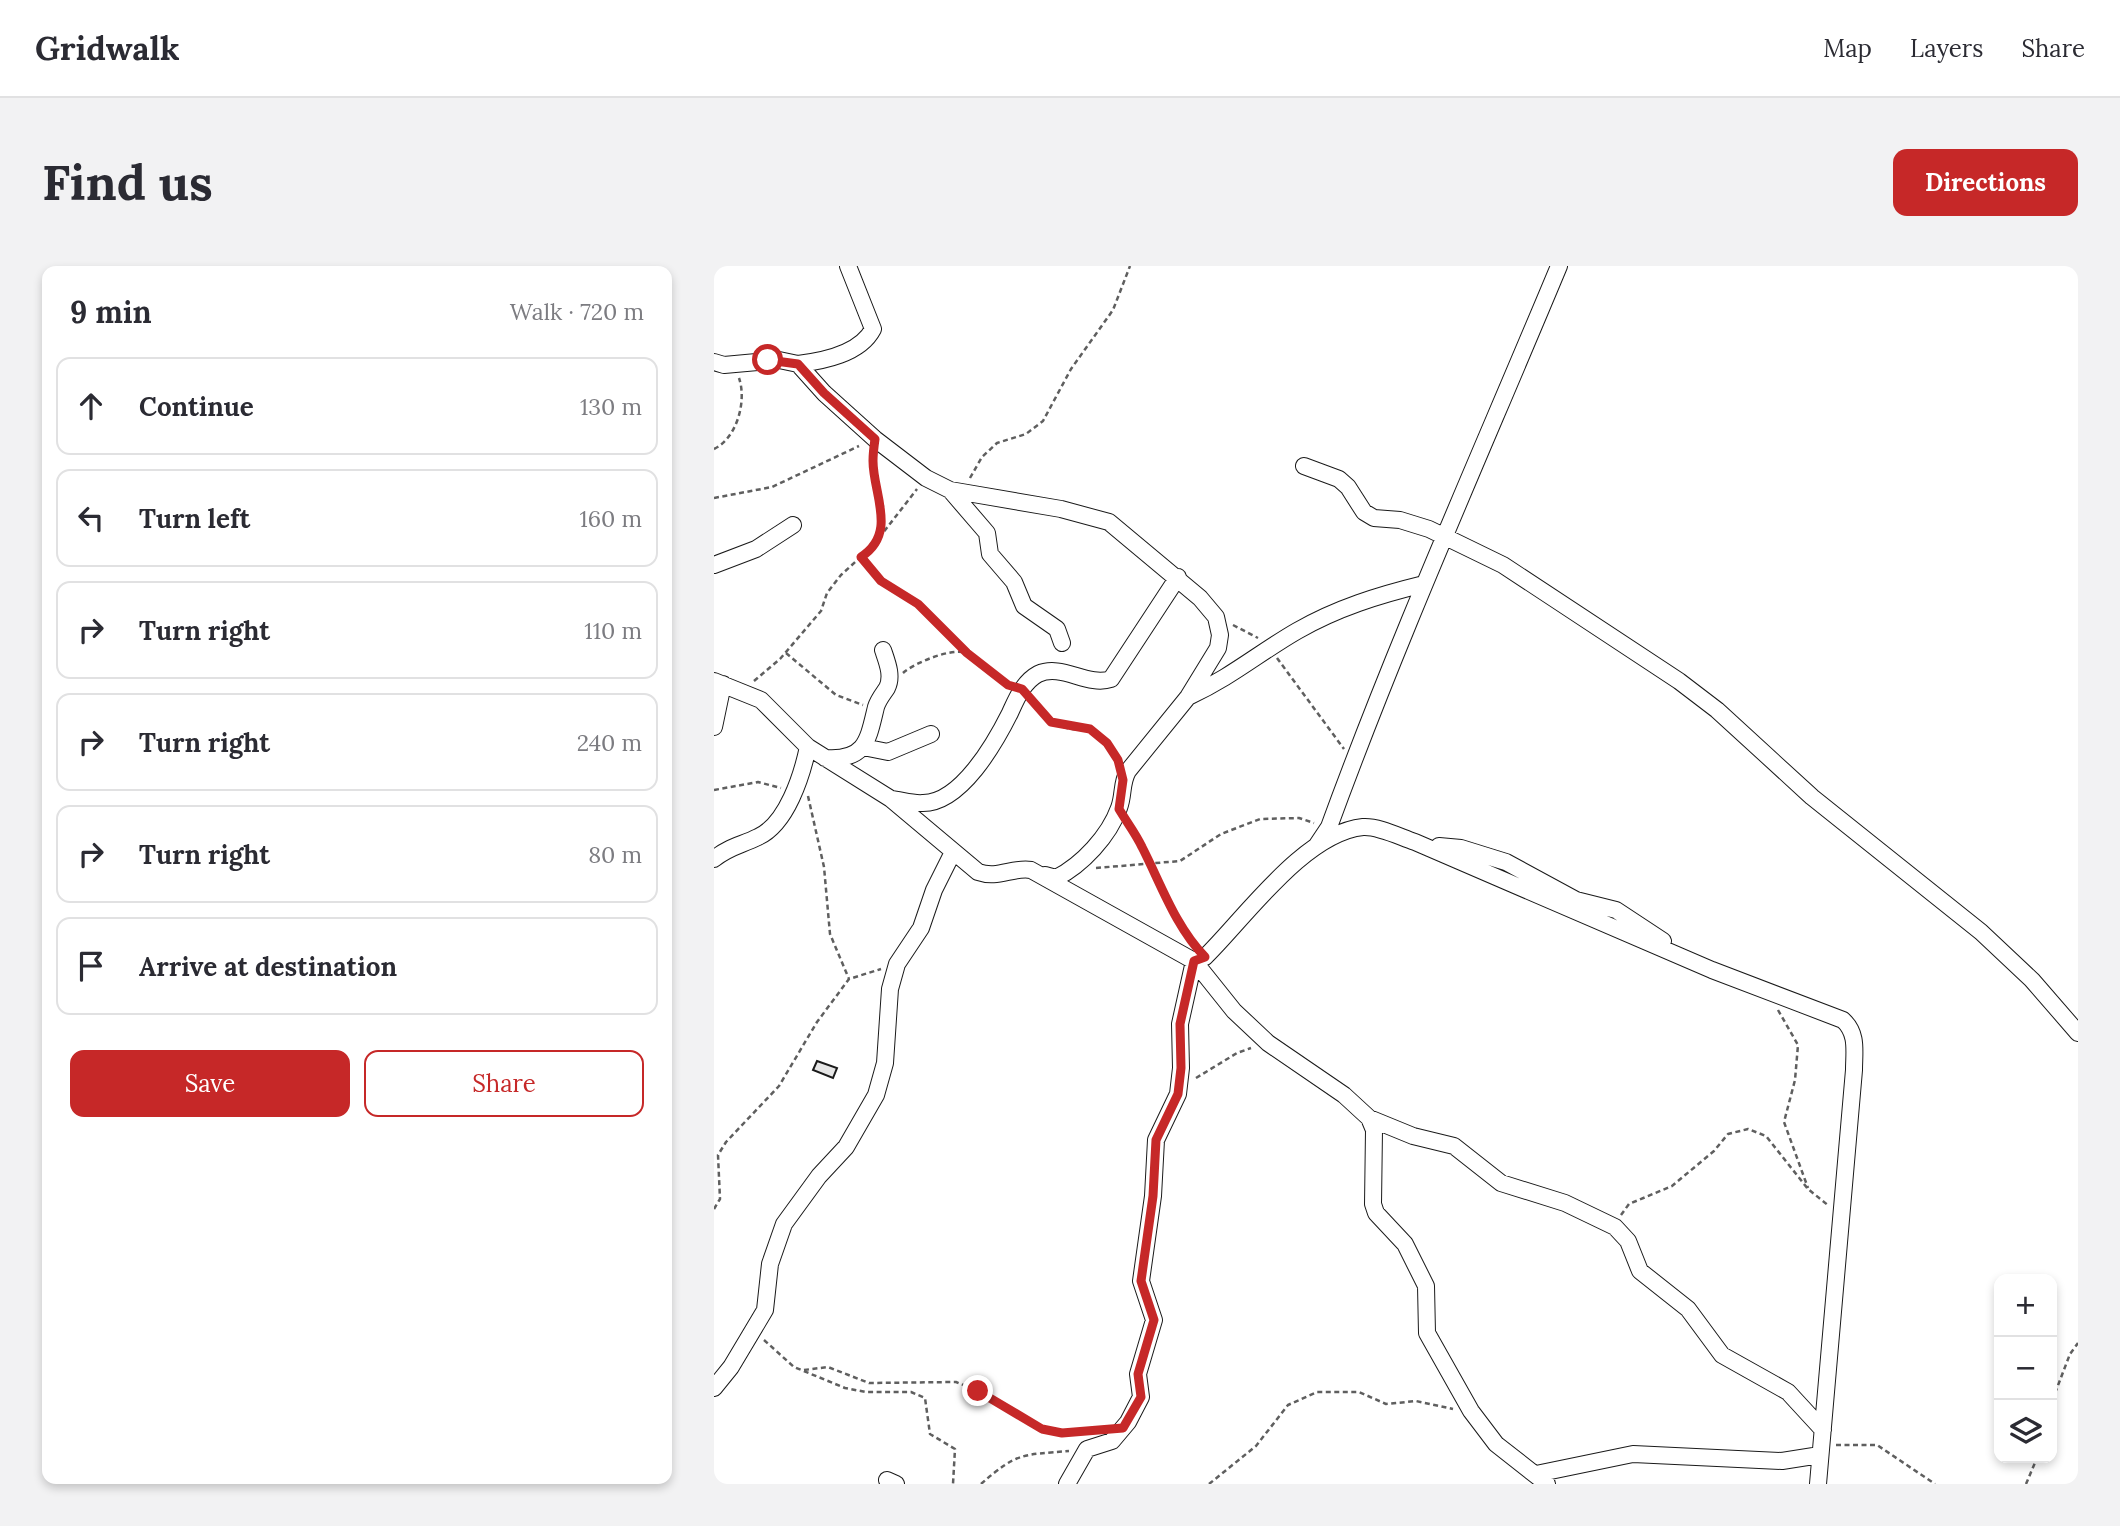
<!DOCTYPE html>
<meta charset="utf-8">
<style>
body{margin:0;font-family:Lora,serif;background:#f2f2f3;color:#2b2b33}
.controls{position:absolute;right:21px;bottom:21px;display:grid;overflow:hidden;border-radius:14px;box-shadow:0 4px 10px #0003}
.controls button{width:63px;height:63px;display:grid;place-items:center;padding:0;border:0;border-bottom:2px solid #e1e1e2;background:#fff;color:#2b2b33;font:35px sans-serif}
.stop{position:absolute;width:21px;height:21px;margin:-16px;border:5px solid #c62828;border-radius:50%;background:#fff}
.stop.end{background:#c62828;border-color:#fff;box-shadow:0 2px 7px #0008}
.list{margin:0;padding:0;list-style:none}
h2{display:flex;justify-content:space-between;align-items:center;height:91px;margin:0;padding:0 28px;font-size:30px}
h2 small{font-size:23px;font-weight:400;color:#7c7c81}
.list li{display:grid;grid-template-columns:46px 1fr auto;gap:21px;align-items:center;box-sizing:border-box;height:98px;margin:0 14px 14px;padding:0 14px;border:2px solid #e1e1e2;border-radius:14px}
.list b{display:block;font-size:26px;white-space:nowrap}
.list em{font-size:23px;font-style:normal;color:#7c7c81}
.actions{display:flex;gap:14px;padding:21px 28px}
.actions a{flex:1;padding:16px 0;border:2px solid #c62828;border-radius:14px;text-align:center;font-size:24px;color:#c62828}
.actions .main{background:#c62828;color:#fff}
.icon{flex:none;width:38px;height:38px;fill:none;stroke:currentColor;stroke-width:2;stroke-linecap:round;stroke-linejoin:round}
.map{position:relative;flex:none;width:1364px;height:1218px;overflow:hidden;border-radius:14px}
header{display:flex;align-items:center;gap:42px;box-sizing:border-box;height:98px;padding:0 35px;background:#fff;border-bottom:2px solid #e1e1e2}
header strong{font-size:33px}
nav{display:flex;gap:38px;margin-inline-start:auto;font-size:24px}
.intro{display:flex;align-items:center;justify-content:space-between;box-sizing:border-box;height:168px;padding:0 42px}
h1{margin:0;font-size:49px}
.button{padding:18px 32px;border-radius:14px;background:#c62828;color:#fff;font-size:24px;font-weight:700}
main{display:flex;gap:42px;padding:0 42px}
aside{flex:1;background:#fff;border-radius:14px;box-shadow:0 4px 10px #0003}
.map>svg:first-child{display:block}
.building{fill:#e6e6e6;stroke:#1a1a1a;stroke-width:2}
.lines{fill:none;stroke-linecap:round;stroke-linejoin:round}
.minor-casing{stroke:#1a1a1a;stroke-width:18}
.path{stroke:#5f5f5f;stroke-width:2.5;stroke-dasharray:5 3.5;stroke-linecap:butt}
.minor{stroke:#fff;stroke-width:16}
.route{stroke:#c62828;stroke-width:9}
</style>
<header>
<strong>Gridwalk</strong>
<nav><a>Map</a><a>Layers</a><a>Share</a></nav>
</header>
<div class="intro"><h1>Find us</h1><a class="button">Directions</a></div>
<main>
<aside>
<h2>9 min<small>Walk · 720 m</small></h2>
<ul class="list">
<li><svg class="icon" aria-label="ahead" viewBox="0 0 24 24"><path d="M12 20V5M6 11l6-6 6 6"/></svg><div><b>Continue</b></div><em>130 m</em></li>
<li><svg class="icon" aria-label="left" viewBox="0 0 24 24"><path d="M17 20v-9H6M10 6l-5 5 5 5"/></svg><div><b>Turn left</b></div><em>160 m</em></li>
<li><svg class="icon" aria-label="right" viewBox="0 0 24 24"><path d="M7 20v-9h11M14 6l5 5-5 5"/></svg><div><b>Turn right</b></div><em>110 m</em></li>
<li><svg class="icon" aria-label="right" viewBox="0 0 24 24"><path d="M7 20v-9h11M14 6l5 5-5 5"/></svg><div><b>Turn right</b></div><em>240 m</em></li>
<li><svg class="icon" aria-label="right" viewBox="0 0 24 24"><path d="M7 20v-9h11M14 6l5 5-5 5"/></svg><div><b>Turn right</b></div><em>80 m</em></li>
<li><svg class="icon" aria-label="arrive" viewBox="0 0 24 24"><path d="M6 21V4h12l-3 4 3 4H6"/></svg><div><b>Arrive at destination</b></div></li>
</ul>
<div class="actions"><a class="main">Save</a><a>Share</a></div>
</aside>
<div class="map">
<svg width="1364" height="1218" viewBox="0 0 1364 1218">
<rect width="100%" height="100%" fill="#fff"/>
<path class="building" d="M103 795 123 802 119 812 99 804Z"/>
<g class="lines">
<defs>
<path id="minor" d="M0 96 10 99 65 94 84 98 110 127 161 173 212 212 236 224 347 243 395 256 486 332 502 351 506 369 504 382 474 431 414 505C407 517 410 529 405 542 395 570 368 599 342 612L331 609
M84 98C109 95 146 88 159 63L134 0
M590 200 625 213 634 221 650 246 660 252 686 254 715 263 789 299 965 415 1003 444 1098 531 1267 666 1318 714 1364 767
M236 224 273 267 276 288 300 316 310 340 343 363 348 377
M0 299 42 283 79 259
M0 415 47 434 94 481 177 533 264 606C284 613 298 601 317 604L480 695 491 691C531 652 590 567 649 561 665 560 686 571 701 576L998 704 1129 754C1144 768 1140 785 1140 804L1104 1218
M476 430C517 411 545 387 583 365 623 342 665 329 710 318
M0 461 9 418
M149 481 174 486 217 468
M111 492C152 495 154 474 162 441 164 434 169 428 173 422 179 410 173 396 169 384
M177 533C187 534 199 538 209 537 247 537 281 477 296 447 302 434 309 416 324 408 348 397 373 421 397 413L464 311
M603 579 615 561C684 372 767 187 845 0
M725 580 747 582 792 596 862 634 902 644 949 675
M0 593C14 581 28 579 44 571 73 558 88 509 94 481
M480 695 520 745 554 777 630 829 655 852 699 870 740 880 787 917 851 937 901 961 914 975 926 1005 974 1043 1008 1089 1074 1126 1109 1164
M655 852 660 864 659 938 662 947 691 978 712 1020 713 1067 757 1145 782 1178 833 1218
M0 1122 17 1101 51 1044 56 998 70 958 105 910 132 881 162 829 171 797 176 723 183 698 207 662 220 624 239 586
M822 1208 919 1188 1068 1195 1106 1189
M173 1214 182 1218
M353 1218 373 1183 398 1175 414 1156 427 1131 424 1108 440 1054 427 1015 439 930 442 874 464 828 467 802 466 758 480 695"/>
</defs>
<use href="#minor" class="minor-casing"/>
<path class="path" d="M0 183C23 172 33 135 25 112
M256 212 268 191 283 177 312 168 329 155 357 103 399 44 416 0
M0 232 58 221 145 180
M165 272 203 223
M148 292 168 315 204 338 251 385
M519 359 544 372
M72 387 122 429 149 439
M563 392 630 483
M189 407C200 397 239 381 252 387 267 393 280 409 293 418
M40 415 66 393 107 345 113 327 127 309 162 277 169 240 161 211 159 189
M318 434C324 442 331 454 341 458 370 471 387 453 404 494
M0 524 44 516 67 522
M94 530 110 601 116 668 135 713
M414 558 476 675
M382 602 466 595 507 568 546 553 585 552 600 557
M1064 744 1084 779 1081 814 1070 856 1094 922
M482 812 523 787 537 782
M0 943 6 933 4 889 12 876 65 820 103 756 135 713 167 703
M907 949 915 938 958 920 1000 885 1014 868 1034 863 1052 870 1094 923 1115 940
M50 1074 80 1101 131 1122 152 1126H197L211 1132 216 1168 241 1183 239 1218
M90 1104 114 1101 155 1117 242 1116 264 1125 328 1163 348 1167 377 1165
M1338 1135 1356 1088 1364 1077
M1122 1179H1163L1221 1218
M267 1218C303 1186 309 1189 355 1185
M495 1218 542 1180 574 1139 603 1126H645L672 1138 702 1135 739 1143
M1312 1218 1323 1192"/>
<use href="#minor" class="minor"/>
</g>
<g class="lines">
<path class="route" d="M54 94 84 98 110 127 161 173C160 180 159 188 159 195 159 228 184 267 147 291L167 315 204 338 253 387 294 419 308 423 337 456 376 463 393 477 404 494 409 514 405 543C412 555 422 568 428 581 447 618 461 660 491 691L480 695 466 758 467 802 464 828 442 874 439 930 427 1015 440 1054 424 1108 427 1131 409 1162 348 1167 328 1163 264 1125"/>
</g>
</svg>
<div class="controls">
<button>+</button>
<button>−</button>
<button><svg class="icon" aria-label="layers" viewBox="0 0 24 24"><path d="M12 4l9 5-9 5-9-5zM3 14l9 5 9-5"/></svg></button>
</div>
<div class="stop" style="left:54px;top:94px"></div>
<div class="stop end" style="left:264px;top:1125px"></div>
</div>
</main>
